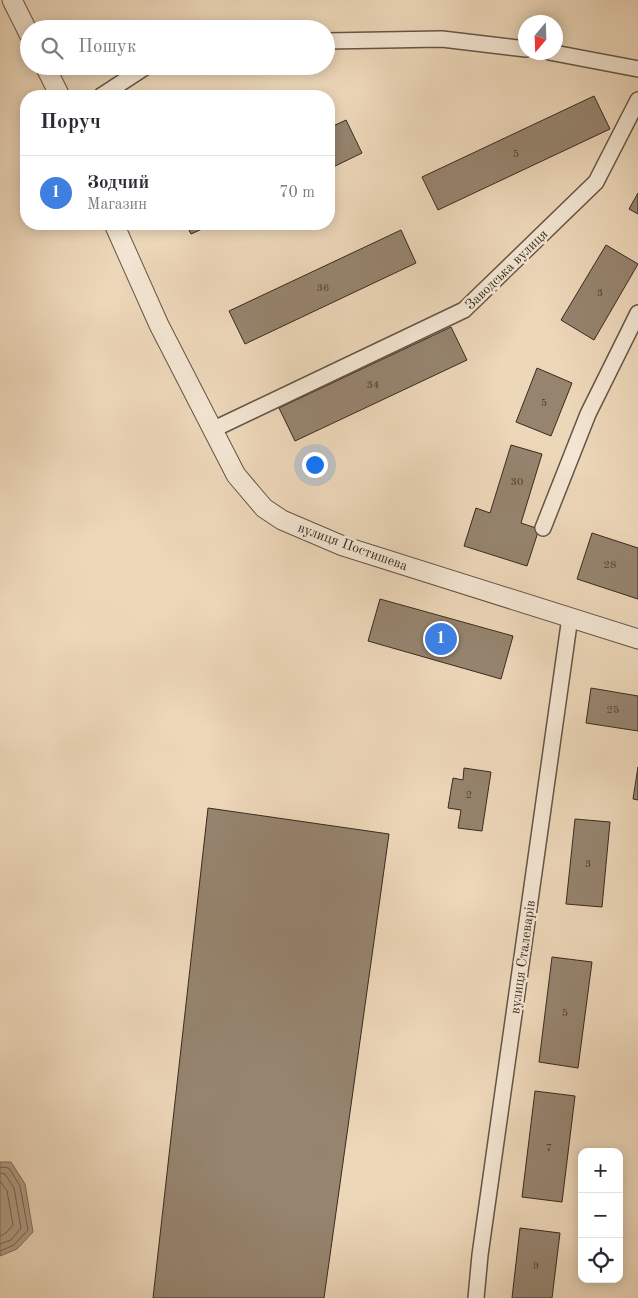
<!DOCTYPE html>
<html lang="uk">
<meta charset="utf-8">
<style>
body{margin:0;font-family:"Old Standard TT",serif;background:#f2f2f3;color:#2b2b33}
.controls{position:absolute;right:15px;bottom:15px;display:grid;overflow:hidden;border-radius:10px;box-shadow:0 2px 12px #0003}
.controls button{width:45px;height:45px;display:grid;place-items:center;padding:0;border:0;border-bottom:1px solid #e1e1e2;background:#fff;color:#2b2b33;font:25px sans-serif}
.compass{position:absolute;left:518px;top:15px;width:45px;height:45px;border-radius:50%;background:#fff;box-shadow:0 2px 12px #0003;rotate:199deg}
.you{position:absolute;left:314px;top:464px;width:18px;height:18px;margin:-12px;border:4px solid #fff;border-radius:50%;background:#1a73e8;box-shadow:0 0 0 8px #1a73e833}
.badge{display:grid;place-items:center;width:32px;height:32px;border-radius:50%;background:#d93025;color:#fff;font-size:16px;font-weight:700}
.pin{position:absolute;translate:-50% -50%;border:2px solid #fff;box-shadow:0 1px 5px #0006}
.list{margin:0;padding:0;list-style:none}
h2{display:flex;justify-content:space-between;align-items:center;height:65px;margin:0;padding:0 20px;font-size:21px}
h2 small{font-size:16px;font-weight:400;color:#7c7c81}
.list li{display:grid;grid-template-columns:32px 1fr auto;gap:15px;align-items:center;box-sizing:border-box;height:75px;padding:0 20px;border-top:1px solid #e1e1e2}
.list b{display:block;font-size:19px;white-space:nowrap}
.list p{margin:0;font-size:16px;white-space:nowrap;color:#7c7c81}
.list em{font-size:16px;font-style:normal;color:#7c7c81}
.icon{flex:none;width:28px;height:28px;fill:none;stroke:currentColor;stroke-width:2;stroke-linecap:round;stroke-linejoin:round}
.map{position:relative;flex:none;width:638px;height:1298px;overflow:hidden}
.search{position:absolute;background:#fff;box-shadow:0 2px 12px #0003;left:20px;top:20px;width:315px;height:55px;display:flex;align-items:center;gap:12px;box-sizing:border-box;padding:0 18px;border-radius:28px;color:#7c7c81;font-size:19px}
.panel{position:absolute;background:#fff;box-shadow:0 2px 12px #0003;left:20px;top:90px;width:315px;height:140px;border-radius:20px}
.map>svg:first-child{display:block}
.water{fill:#af9c84;stroke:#7f6e5b}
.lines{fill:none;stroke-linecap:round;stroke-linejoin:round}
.shore{stroke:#736351;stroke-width:1}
.building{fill:#96846f;stroke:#372a1e}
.minor-casing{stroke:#645545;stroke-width:18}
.tertiary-casing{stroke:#645545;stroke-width:21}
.minor{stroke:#f3e5d2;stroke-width:15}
.tertiary{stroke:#f3e5d2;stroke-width:19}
.labels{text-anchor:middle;stroke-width:5;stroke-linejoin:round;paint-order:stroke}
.number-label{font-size:11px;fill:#4f4032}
.street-label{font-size:14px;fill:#372a1e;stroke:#f3e5d2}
</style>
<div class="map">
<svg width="638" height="1298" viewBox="0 0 638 1298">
<rect width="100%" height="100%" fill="#edd7b9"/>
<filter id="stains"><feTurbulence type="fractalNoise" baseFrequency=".004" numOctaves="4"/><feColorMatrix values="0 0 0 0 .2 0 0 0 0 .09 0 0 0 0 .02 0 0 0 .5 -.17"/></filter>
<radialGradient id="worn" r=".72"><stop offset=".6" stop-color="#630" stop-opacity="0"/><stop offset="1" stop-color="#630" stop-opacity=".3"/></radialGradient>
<path class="water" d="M0 1162H11L25 1184 33 1232 17 1249 0 1256Z"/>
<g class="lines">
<path class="shore" d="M0 1167 9 1168 20 1186 28 1230 14 1245 0 1251
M0 1173 5 1174 14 1188 21 1228 11 1240 0 1244
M0 1181 7 1191 13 1225 6 1233 0 1236"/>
</g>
<path class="building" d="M594 96 610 129 438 210 422 177Z
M346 120 362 153 329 169V128Z
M638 193V214L629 209Z
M186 224H213L191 234Z
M401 230 416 263 245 344 229 311Z
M606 245 638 264 594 340 561 320Z
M451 327 467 360 295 441 279 408Z
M537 368 572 383 551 436 516 422Z
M511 445 542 454 521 523 539 529 527 566 464 546 476 508 490 513Z
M592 533 638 548V599L577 579Z
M380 599 513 636 501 679 368 641Z
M591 688 638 696V731L586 723Z
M638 767V800L633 799Z
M464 768 491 772 482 831 458 828 461 810 448 808 453 778 463 780Z
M208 808 389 834 324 1298H153Z
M575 819 610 822 602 907 566 904Z
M552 957 592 962 578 1068 539 1062Z
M535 1091 575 1096 562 1202 522 1197Z
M520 1228 560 1233 552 1298H512Z"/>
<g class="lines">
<defs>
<path id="minor" d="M326 41 442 39 526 49
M549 52 638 69
M101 96 147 66
M212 430 464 310 596 182 638 100
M543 528 588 414 638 313
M476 1298 480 1255 570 617"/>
<path id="tertiary" d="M12 0 29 34
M45 66 60 96
M114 224 159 325 236 475 264 508 282 520 343 546 638 639"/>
</defs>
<use href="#minor" class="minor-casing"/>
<use href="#tertiary" class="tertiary-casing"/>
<use href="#minor" class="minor"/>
<use href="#tertiary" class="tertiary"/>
</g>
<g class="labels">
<g class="number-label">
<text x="516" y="157">5</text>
<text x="323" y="291">36</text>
<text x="600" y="296">3</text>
<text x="373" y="388">34</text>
<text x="544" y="406">5</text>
<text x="517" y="485">30</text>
<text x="610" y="568">28</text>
<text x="613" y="713">25</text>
<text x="469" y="798">2</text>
<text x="588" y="867">3</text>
<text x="565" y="1016">5</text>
<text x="549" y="1151">7</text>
<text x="536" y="1269">9</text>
</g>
<g class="street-label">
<text transform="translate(506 269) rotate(-44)" y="5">Заводська вулиця</text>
<text transform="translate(353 546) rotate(20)" y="5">вулиця Постишева</text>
<text transform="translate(522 957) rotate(-82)" y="5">вулиця Сталеварів</text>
</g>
</g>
<rect width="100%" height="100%" filter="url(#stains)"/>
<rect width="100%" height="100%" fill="url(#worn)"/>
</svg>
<div class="controls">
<button>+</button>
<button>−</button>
<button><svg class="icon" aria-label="locate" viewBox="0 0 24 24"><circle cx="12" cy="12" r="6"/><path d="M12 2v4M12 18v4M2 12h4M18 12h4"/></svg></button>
</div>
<svg class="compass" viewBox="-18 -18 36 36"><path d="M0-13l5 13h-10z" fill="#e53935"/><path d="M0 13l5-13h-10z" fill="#7c7c81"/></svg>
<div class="you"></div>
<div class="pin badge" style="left:441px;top:639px;background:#3f7fe0">1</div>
<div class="search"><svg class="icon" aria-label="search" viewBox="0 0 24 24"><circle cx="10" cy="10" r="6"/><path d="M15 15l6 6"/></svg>Пошук</div>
<section class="panel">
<h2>Поруч<small></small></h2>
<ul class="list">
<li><span class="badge" style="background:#3f7fe0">1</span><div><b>Зодчий</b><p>Магазин</p></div><em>70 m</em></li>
</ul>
</section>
</div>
